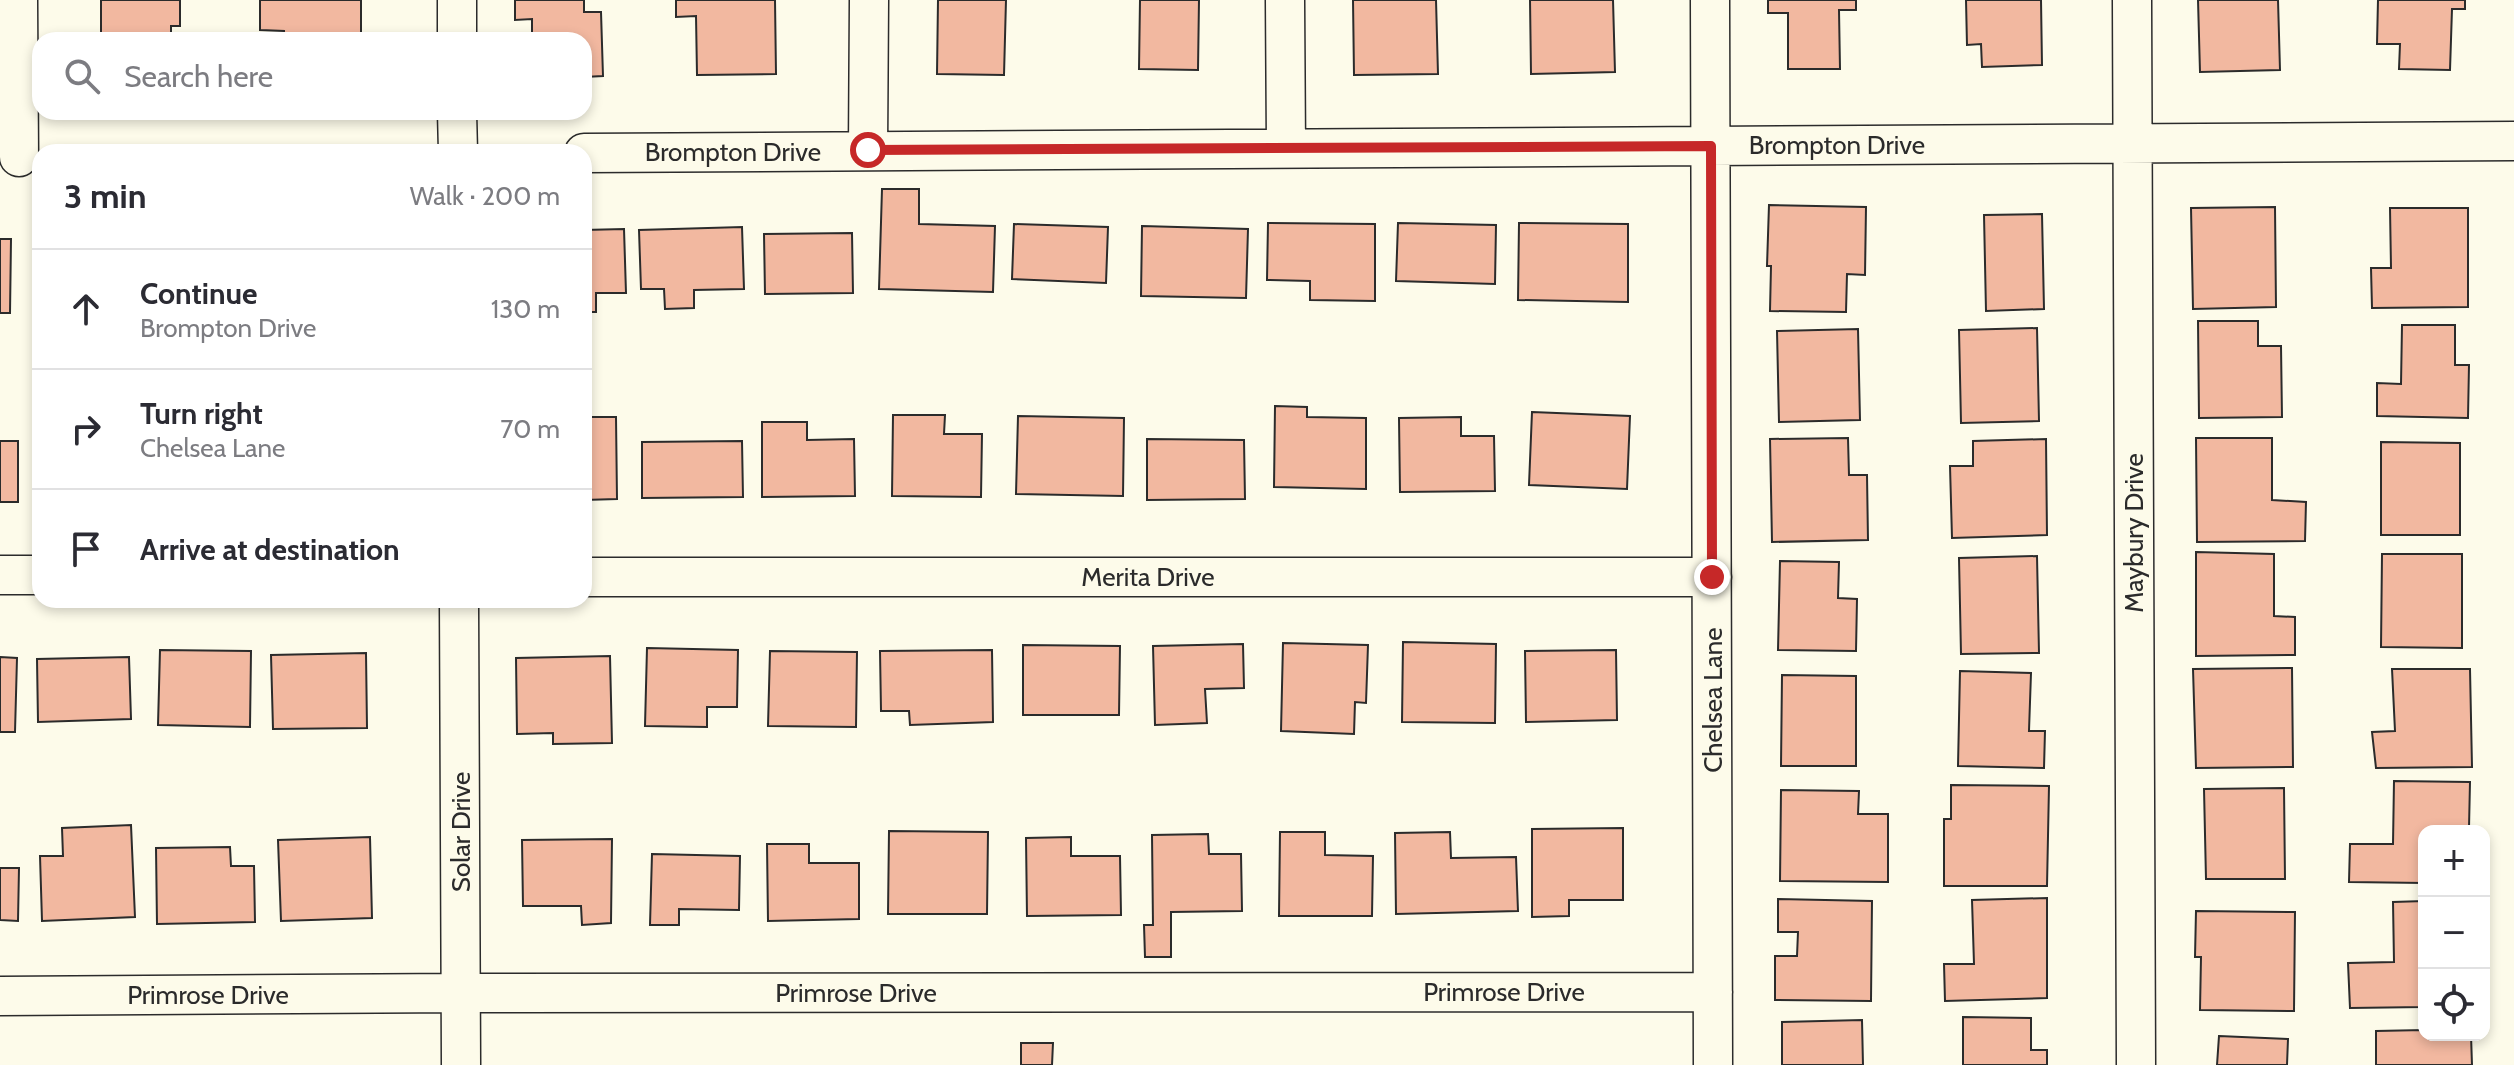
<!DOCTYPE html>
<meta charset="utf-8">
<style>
body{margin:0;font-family:Cabin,sans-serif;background:#f7f7f7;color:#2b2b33}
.controls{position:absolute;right:24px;bottom:24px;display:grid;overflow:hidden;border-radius:16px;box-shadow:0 4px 12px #0003}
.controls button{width:72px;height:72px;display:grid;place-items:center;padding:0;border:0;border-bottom:2px solid #e1e1e2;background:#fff;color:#2b2b33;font:40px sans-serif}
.stop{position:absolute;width:24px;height:24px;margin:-18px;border:6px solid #c62828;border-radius:50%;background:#fff}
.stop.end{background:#c62828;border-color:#fff;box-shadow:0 2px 8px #0008}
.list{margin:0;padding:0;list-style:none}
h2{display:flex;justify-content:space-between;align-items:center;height:104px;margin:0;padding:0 32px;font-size:34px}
h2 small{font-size:26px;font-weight:400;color:#7c7c81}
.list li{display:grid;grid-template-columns:52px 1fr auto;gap:24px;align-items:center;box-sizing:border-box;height:120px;padding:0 32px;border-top:2px solid #e1e1e2}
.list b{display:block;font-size:30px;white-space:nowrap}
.list p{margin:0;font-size:26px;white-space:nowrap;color:#7c7c81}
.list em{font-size:26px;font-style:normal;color:#7c7c81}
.icon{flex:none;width:44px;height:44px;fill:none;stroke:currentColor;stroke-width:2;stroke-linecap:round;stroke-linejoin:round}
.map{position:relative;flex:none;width:2514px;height:1065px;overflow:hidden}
.search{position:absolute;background:#fff;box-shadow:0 4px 12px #0003;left:32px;top:32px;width:560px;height:88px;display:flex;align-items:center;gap:20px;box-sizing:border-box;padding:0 28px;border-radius:24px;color:#7c7c81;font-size:30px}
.panel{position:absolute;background:#fff;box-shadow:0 4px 12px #0003;left:32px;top:144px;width:560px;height:464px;border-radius:24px}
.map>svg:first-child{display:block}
.building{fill:#f2b8a0;stroke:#2b2b2b;stroke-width:2}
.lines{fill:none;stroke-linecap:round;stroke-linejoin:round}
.minor-casing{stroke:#2b2b2b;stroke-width:41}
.minor{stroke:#fdfbea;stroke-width:38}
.route{stroke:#c62828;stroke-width:10}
.labels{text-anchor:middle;stroke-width:6;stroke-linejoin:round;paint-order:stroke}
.street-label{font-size:26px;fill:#2b2b2b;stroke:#fdfbea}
</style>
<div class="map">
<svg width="2514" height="1065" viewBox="0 0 2514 1065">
<rect width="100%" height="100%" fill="#fdfbea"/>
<path class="building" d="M101 0H180V26H171V40H101Z
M260 0H361V40H284V31L260 30Z
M515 0H584V12H601L603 76 584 77V40H532V19L515 20Z
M676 0H775L776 74 697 75 696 16 676 17Z
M938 0H1006L1004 75 937 74Z
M1140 0H1199L1198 70 1139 69Z
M1353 0H1436L1438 74 1354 75Z
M1530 0H1613L1615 72 1531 74Z
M1768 0H1856V10H1839L1840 69H1788V13H1768Z
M1966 0H2041L2042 65 1982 67 1981 44 1967 45Z
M2198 0H2278L2280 70 2200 72Z
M2378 0H2465V9H2452L2450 70 2399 69 2400 44H2377Z
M882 189H919V224L995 226 993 292 879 289Z
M1769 205 1866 207 1865 275 1847 274 1846 312 1770 311 1771 266H1767Z
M2275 207 2276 307 2193 309 2191 208Z
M2390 208H2468V307L2372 308 2371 268H2391Z
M2042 214 2044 309 1986 311 1984 215Z
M1268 223 1375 224V301L1310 300V281L1267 280Z
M1398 223 1496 225 1495 284 1396 281Z
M1519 223 1628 224V302L1518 300Z
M1014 224 1108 227 1106 283 1012 279Z
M1142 226 1248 229 1246 298 1141 296Z
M742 227 744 289 694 290V308L665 309 664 289H641L639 230Z
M624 229 626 293H596V312H584V230Z
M852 233 853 293 765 294 764 234Z
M0 239H11L10 313H0Z
M2198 321H2258V346H2281L2282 417 2199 418Z
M2402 325H2455V365H2469L2468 418 2377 416V383L2401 384Z
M2037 328 2039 421 1961 423 1959 330Z
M1858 329 1860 420 1779 422 1777 331Z
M1275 406 1307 407V417L1366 418V489L1274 487Z
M1532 412 1630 416 1627 489 1529 485Z
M893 415H945L944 434H982L981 497 892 496Z
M1018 416 1124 418 1123 496 1016 494Z
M584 417H616L617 499 584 500Z
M1461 417V436H1494L1495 491 1400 492 1399 418Z
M38 422H40V501H37Z
M762 422H807V440L854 439 855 496 762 497Z
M1848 438 1849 475H1867L1868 540 1772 542 1770 439Z
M2196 438H2272V500L2306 502 2305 541 2197 542Z
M1147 439 1244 440 1245 499 1147 500Z
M2046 439 2047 535 1952 538 1950 466H1973V441Z
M0 441H18V502H0Z
M742 441 743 497 642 498V442Z
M2381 442 2460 443V535H2381Z
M2196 552 2274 554V616L2295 617V655L2196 656Z
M2382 554H2462V648L2381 647Z
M2037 556 2039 653 1961 654 1959 558Z
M1780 561 1839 562 1838 598 1857 599 1856 651 1778 650Z
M1403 642 1496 644 1495 723 1402 722Z
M1283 643 1368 645 1366 703 1355 702 1354 734 1281 731Z
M1243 644 1244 688 1205 689 1207 723 1155 725 1153 646Z
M1023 645 1120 646 1119 715H1023Z
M647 648 738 650 737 707H707V727L645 726Z
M160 650 251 651 250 727 158 725Z
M992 650 993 722 910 725 909 711H881L880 651Z
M1616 650 1617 720 1526 722 1525 651Z
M770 651 857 652 856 727 768 726Z
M366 653 367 728 273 729 271 655Z
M610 656 612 743 553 744V733L517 734 516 658Z
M0 657 17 658 15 732H0Z
M129 657 131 719 38 722 37 659Z
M2292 668 2293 767 2196 768 2193 669Z
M2392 669H2470L2472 767 2376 768 2372 732 2395 731Z
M1960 671 2031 673 2029 731H2045L2044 768 1958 766Z
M1782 675 1856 676V766H1781Z
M2394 781 2470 782 2469 828 2473 831H2424V883L2349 882 2350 844H2393Z
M1951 785 2049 786 2047 886H1944V819H1951Z
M2284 788 2285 879H2206L2204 789Z
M1781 790 1859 791 1858 814H1888V882L1780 881Z
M131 825 135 917 42 921 40 856H63L62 828Z
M1623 828V900H1569V916L1532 917V829Z
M889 831 988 832 987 914H888Z
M1280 832H1325V855L1373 856 1372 916H1279Z
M1450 832 1451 858 1516 857 1518 911 1396 914 1395 833Z
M1208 834 1209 854H1241L1242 911 1171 912V957H1145L1144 925H1153L1152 835Z
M370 837 372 918 281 921 278 840Z
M1071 837V856H1120L1121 915 1027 916 1026 838Z
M612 839 611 923 582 925 581 906H523L522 840Z
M767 844H809V863H859V919L768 921Z
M230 847 231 866H254L255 922 157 924 156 848Z
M652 854 740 856 739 910 679 909V925H650Z
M0 868H19L18 921 0 920Z
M2047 898V998L1945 1001 1944 964H1974L1972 900Z
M1778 899 1872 901 1871 1001 1775 1000V956H1797L1798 932H1778Z
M2424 901V1007L2350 1008 2348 963 2394 962 2393 902Z
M2196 911 2295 912 2294 1011 2200 1010 2201 957H2195Z
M1963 1017 2031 1018V1050H2047V1065H1963Z
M1862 1020 1863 1065H1782V1022Z
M2424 1030V1035H2471L2472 1065H2376V1031Z
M2219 1036 2288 1039 2287 1065H2217Z
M1021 1043H1053L1052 1065H1021Z"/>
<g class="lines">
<defs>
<path id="minor" d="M18 0 19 157
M457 0V40
M1285 0 1286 148
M1710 0 1713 1065
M2132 0 2136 1065
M457 112 458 152
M868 150 869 0
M584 153 2514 141
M0 575H40
M584 577H1712
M459 600 461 1065
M0 996 461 993 1713 992"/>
</defs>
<use href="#minor" class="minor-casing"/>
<use href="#minor" class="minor"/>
</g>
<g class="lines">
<path class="route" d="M868 150 1711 146 1712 577"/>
</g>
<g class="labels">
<g class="street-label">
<text x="1837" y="154">Brompton Drive</text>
<text x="733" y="161">Brompton Drive</text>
<text transform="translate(2134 533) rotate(-90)" y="9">Maybury Drive</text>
<text x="1148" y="586">Merita Drive</text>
<text transform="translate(1713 700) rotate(-90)" y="9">Chelsea Lane</text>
<text transform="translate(461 832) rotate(-90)" y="9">Solar Drive</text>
<text x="1504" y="1001">Primrose Drive</text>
<text x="856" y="1002">Primrose Drive</text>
<text x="208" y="1004">Primrose Drive</text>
</g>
</g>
</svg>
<div class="controls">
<button>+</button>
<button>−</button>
<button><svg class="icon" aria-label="locate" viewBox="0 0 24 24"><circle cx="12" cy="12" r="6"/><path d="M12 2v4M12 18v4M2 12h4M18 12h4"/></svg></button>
</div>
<div class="stop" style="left:868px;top:150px"></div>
<div class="stop end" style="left:1712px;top:577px"></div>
<div class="search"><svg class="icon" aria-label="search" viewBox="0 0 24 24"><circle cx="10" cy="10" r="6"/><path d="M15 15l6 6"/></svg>Search here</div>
<section class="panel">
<h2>3 min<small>Walk · 200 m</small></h2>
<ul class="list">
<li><svg class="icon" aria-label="ahead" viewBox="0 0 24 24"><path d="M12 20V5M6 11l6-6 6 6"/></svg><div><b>Continue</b><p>Brompton Drive</p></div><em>130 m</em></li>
<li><svg class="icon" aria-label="right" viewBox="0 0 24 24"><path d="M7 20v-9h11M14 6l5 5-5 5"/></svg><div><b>Turn right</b><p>Chelsea Lane</p></div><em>70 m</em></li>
<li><svg class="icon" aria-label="arrive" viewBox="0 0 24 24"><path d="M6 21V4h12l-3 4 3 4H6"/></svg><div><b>Arrive at destination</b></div></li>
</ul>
</section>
</div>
